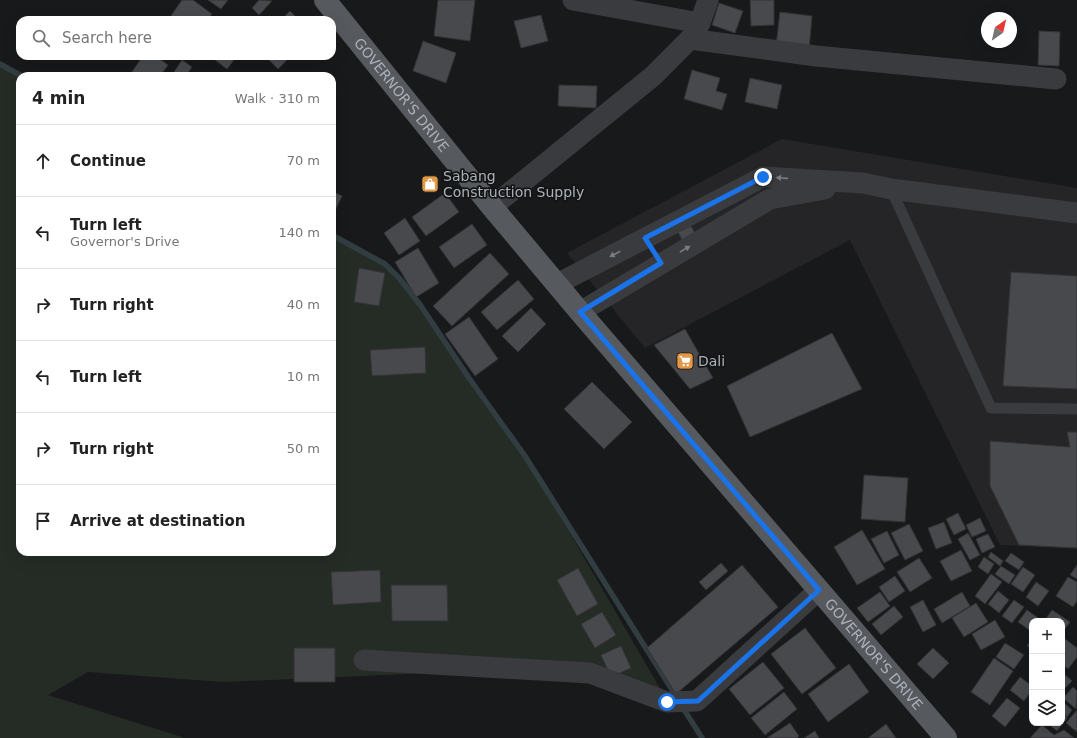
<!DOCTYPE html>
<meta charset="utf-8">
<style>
body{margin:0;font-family:"DejaVu Sans",sans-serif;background:#f2f2f2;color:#222}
.controls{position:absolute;right:12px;bottom:12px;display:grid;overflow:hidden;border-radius:8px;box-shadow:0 4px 16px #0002}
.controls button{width:36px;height:36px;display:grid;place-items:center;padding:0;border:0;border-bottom:1px solid #e0e0e0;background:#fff;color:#222;font:20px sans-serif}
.compass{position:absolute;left:981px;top:12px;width:36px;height:36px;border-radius:50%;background:#fff;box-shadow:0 4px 16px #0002;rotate:34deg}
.stop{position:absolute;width:12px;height:12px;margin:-9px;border:3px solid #1a73e8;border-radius:50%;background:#fff}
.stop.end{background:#1a73e8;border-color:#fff;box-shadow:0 1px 4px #0008}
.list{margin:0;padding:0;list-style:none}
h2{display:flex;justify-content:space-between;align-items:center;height:52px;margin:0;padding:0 16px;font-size:17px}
h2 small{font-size:13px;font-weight:400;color:#767676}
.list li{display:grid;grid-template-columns:26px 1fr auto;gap:12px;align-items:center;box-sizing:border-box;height:72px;padding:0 16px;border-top:1px solid #e0e0e0}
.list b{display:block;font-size:15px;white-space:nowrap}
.list p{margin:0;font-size:13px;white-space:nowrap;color:#767676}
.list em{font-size:13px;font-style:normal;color:#767676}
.icon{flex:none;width:22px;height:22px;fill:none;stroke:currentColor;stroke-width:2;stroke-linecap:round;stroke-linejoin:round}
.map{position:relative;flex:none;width:1077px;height:738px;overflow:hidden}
.search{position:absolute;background:#fff;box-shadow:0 4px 16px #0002;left:16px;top:16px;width:320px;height:44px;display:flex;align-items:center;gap:10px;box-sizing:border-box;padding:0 14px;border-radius:12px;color:#767676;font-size:15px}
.panel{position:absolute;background:#fff;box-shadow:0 4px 16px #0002;left:16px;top:72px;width:320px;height:484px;border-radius:12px}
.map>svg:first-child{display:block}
.built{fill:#252527}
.green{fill:#252c25}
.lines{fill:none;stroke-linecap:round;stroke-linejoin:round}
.stream{stroke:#323d42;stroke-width:5.5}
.building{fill:#48494d;stroke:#333336}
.lane{stroke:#3a3b3f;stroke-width:11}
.street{stroke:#3a3b3f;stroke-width:21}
.primary{stroke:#56595e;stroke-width:22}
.oneway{fill:#797c82}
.route{stroke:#1a73e8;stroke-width:5}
.labels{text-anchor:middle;stroke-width:3.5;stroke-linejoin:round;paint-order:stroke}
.street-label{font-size:14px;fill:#acb2b9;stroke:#131415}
.poi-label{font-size:14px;fill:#acb2b9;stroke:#131415;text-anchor:start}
</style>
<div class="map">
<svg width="1077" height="738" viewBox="0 0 1077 738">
<rect width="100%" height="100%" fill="#18191a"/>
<path class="built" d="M782 139 1077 188V549L1000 545 850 240 645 348 567 253Z"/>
<path class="green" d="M0 64 22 76H20V552H332V235L385 264 400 279 421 306 525 456 668 702 590 673 524 669 223 682 88 672 48 695 185 738H0Z"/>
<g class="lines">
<path class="stream" d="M0 64 22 76
M332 235 385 264 400 279 421 306 469 378 525 456 676 696
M683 708 702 738"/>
</g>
<path class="building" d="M182 0H193L212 14 207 20H168Z
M208 0H228L221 9Z
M259 0 272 1 259 15 252 8Z
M438 0H475L470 41 434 36Z
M750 0H774V25L751 26Z
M719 3 743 11 735 33 712 25Z
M290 11 299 20H281Z
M780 12 812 16 809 50 776 46Z
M541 15 548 41 521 48 514 21Z
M1039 31 1060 32 1059 66 1038 65Z
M423 41 456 53 446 83 413 71Z
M143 56H156L168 65 160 76H129Z
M212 56H237L227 69 211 57Z
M265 56H291L278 69Z
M182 60 192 67 186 76H174L172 75Z
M692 70 720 78 716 91 727 94 722 110 684 99Z
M750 78 782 85 777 109 745 102Z
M559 85 597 86 596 108 558 106Z
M332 191 342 196 332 217Z
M445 193 459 212 426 236 412 217Z
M405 218 420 241 399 255 384 233Z
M472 224 487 245 454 268 439 247Z
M691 226 695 233 682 240 678 232Z
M418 248 439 283 416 297 395 262Z
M490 253 509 274 452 326 433 306Z
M359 268 385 273 379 306 354 302Z
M1011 272 1077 276V389L1003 386Z
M518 280 534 299 497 330 481 312Z
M531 308 546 324 518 352 502 336Z
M469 317 498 359 475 376 445 334Z
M685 329 713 378 690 389 654 345Z
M832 333 862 389 750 437 727 386Z
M425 347 426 373 372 376 370 350Z
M592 382 632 422 604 449 564 409Z
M1067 432H1077V548L1019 545 990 486V441L1070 447Z
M864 475 908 478 905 522 861 519Z
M958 513 966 529 954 535 946 519Z
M980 518 986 531 972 537 966 525Z
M944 522 952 543 936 549 928 528Z
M909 524 923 551 905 560 891 533Z
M862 530 885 569 857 585 834 547Z
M887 531 899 555 884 563 871 539Z
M968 533 980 555 970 560 958 539Z
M988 534 995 547 982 553 976 539Z
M961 550 972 571 951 581 940 561Z
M991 552 1003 561 1000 566 988 557Z
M1011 553 1024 562 1019 570 1005 561Z
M984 557 994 564 988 574 978 567Z
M919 558 932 578 910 592 897 572Z
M721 563 728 571 706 590 699 582Z
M742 565 778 607 676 694 647 648Z
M1077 565V579L1070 575Z
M1001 566 1015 575 1009 584 995 574Z
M1023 567 1035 575 1023 592 1011 584Z
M578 568 598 604 577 616 557 580Z
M380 570 381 602 333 605 331 572Z
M991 574 1002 582 985 604 975 596Z
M895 576 905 591 889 602 879 587Z
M1068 577 1077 582V601L1073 607 1056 596Z
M1036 582 1049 591 1038 606 1026 597Z
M391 585H447L448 621H392Z
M998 591 1009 600 999 613 988 604Z
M880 592 890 606 868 622 857 608Z
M962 592 970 606 942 623 934 609Z
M923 600 936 625 923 632 910 607Z
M1014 600 1024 607 1012 623 1002 616Z
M976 603 988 622 964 637 952 618Z
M894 606 903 617 881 635 872 624Z
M1027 610 1041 620 1032 621V632L1018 622Z
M1052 610 1070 622 1062 633V621H1044Z
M602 612 616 635 595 648 581 624Z
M995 620 1005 637 981 650 972 634Z
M805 628 836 668 802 694 771 654Z
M1064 638 1077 648V657L1068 669 1062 664V640Z
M1032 639V649L1027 646Z
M1005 643 1024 655 1014 669 996 657Z
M621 646 631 668 611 677 601 655Z
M294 648H335V682H294Z
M933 648 949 663 933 679 917 664Z
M994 658 1013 671 990 705 971 692Z
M763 662 784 688 750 715 729 689Z
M849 664 869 692 828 722 808 694Z
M1062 672 1072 681 1062 691Z
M1020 677 1032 686V690L1024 701 1010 690Z
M1073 687 1077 691 1076 709 1063 698Z
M784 692 797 709 765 735 751 718Z
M1007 698 1020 708 1005 727 992 716Z
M1062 701 1072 710 1067 717 1062 712Z
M1077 710V732L1066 723Z
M1062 714 1067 718 1057 731 1047 723H1062Z
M790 723 799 736 797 738H767Z
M886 724 896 738H868Z
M1042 725 1054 735 1064 730 1074 738H1030Z
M815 731 819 738H804Z"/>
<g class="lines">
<path class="lane" d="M891 189 991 408 1077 409"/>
<path class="street" d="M573 0 700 23
M690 39 816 56 1056 79
M492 207 653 76 690 39 700 23 708 0
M557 284 763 177 863 183 891 189 1077 213
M580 312 770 199 825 189
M364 660 590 673 667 702 697 701 819 590"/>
<path class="primary" id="s1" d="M325 0 492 207 580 312 946 738"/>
</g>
<defs><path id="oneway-solid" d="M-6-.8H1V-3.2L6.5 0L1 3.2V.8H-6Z"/></defs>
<g class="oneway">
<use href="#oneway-solid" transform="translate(782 178) rotate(-176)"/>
<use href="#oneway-solid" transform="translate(685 249) rotate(-31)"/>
<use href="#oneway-solid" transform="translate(615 254) rotate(153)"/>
</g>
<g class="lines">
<path class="route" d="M667 702 698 701 819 590 580 312 661 263 645 238 763 177"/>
</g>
<defs>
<symbol id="shop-square" viewBox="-11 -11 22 22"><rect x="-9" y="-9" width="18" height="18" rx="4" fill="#e39848" stroke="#131415"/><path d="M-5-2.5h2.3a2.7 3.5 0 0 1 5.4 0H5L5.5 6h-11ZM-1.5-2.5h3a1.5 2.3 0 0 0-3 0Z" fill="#fff"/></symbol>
<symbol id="supermarket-square" viewBox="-11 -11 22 22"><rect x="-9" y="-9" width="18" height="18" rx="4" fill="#e39848" stroke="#131415"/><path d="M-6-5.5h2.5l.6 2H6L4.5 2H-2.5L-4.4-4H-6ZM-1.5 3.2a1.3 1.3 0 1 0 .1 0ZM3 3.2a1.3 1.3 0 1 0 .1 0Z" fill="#fff"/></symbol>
</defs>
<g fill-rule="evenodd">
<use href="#shop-square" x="420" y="174" width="20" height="20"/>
<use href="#supermarket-square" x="675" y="351" width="20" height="20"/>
</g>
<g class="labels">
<g class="street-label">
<text dy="5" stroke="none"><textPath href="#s1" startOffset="122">GOVERNOR'S DRIVE</textPath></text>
<text dy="5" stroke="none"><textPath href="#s1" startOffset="854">GOVERNOR'S DRIVE</textPath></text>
</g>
<g class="poi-label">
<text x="443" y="181">Sabang<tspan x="443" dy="16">Construction Supply</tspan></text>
<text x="698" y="366">Dali</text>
</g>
</g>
</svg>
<div class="controls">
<button>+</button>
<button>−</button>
<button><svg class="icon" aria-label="layers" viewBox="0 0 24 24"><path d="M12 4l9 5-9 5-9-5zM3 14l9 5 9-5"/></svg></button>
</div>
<svg class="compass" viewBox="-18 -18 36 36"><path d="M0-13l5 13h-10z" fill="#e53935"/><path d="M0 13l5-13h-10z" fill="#767676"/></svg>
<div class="stop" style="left:667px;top:702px"></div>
<div class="stop end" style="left:763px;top:177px"></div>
<div class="search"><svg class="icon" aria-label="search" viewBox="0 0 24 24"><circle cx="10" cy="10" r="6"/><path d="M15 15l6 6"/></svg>Search here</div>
<section class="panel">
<h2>4 min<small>Walk · 310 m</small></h2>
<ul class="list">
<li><svg class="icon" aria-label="ahead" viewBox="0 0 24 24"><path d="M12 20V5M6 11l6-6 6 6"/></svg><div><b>Continue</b></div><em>70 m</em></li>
<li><svg class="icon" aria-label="left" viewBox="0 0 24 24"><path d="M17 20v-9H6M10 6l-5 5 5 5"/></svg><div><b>Turn left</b><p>Governor's Drive</p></div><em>140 m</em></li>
<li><svg class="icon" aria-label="right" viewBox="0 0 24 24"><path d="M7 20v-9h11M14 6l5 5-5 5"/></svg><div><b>Turn right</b></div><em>40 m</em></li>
<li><svg class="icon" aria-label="left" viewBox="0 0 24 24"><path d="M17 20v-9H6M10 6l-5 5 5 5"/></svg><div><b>Turn left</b></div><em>10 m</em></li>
<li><svg class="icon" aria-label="right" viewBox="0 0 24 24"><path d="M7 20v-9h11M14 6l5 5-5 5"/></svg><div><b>Turn right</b></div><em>50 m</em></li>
<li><svg class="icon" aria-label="arrive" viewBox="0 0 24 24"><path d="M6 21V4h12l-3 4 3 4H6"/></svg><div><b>Arrive at destination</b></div></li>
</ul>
</section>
</div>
